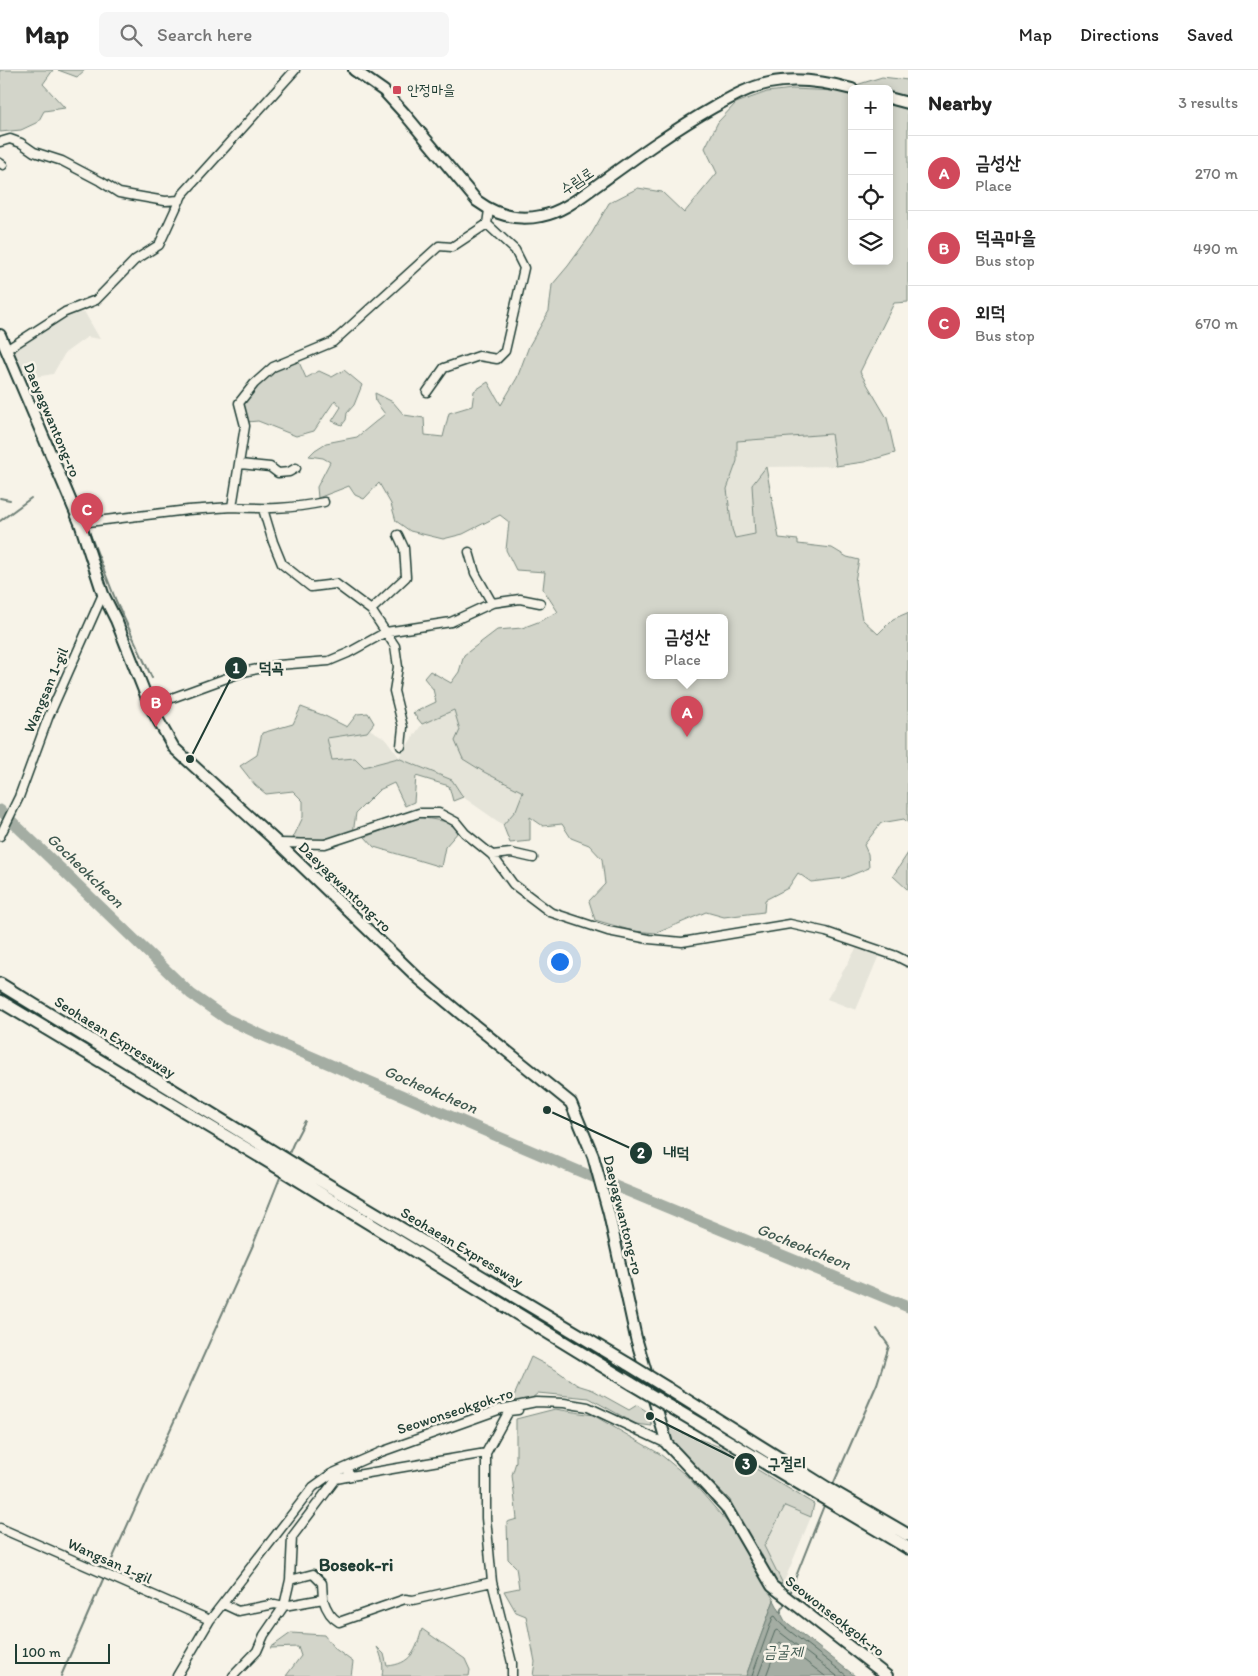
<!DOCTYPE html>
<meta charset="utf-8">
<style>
body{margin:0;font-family:Itim,"Poor Story",sans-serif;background:#f6f6f6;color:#222}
.controls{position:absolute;right:15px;top:15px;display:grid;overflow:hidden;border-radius:8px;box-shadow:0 2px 8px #0003}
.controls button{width:45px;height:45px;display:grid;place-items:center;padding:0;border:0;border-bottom:1px solid #e0e0e0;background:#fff;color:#222;font:25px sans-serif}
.scale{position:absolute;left:15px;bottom:12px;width:95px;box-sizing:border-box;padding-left:5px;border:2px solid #1f3d34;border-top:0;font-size:14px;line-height:18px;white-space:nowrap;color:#1f3d34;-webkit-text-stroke:4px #f7f3e8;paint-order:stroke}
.you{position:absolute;left:559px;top:891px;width:18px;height:18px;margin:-12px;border:4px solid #fff;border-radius:50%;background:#1a73e8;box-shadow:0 0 0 8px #1a73e833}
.badge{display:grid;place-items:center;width:32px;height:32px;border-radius:50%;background:#d1495b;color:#fff;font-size:16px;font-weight:700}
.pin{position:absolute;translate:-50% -41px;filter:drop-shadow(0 1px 2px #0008)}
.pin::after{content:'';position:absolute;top:26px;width:18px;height:15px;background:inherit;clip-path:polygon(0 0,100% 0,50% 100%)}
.popup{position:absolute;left:646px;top:544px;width:82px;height:65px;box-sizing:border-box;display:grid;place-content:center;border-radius:8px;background:#fff;filter:drop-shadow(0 1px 4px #0005);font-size:16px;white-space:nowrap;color:#767676}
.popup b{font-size:19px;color:#222}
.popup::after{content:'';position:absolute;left:50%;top:100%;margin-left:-10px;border:10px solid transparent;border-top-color:#fff}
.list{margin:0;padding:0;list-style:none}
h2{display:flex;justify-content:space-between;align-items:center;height:65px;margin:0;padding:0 20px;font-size:21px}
h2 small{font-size:16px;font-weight:400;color:#767676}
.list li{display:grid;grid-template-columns:32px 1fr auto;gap:15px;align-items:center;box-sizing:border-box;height:75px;padding:0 20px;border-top:1px solid #e0e0e0}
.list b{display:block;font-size:19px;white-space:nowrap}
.list p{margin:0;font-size:16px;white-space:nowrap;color:#767676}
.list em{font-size:16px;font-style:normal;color:#767676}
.icon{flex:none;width:28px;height:28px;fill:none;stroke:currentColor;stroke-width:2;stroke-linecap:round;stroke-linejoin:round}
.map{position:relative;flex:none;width:908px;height:1606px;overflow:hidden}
header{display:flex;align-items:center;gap:30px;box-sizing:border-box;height:70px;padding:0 25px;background:#fff;border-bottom:1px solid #e0e0e0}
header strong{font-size:24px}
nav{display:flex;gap:28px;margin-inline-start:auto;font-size:18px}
.search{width:350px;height:45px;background:#f6f6f6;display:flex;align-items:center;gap:12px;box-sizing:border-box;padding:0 18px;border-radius:8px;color:#767676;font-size:19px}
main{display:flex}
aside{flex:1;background:#fff}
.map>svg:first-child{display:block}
.built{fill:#e5e4d9}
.green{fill:#d3d5ca;stroke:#79897f;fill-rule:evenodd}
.water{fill:#a4ada3;stroke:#6f8077}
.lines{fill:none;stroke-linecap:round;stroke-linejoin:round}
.shore{stroke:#546a60;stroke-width:1}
.stream{stroke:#6f8077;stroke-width:2}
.river{stroke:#a4ada3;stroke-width:11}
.minor-casing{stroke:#1f3d34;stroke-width:11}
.major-casing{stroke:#1f3d34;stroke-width:14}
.highway-casing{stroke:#1f3d34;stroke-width:15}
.minor{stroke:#f7f3e8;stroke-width:8}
.major{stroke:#f7f3e8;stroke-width:10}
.highway{stroke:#f7f3e8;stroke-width:11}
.highway-bridge-casing{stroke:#1f3d34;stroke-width:15;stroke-linecap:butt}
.highway-bridge{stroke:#f7f3e8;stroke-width:11}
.poi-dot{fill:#d1495b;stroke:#f7f3e8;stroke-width:2}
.labels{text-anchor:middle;stroke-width:5;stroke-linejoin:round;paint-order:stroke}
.poi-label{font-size:15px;fill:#1f3d34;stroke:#f7f3e8;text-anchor:start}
.street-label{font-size:15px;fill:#1f3d34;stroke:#f7f3e8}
.water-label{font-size:16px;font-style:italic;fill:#405950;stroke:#f7f3e8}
.quarter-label{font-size:18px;font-weight:bold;fill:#1f3d34;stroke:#f7f3e8}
.leader{fill:none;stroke:#1f3d34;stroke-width:2}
.callout-dot{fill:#1f3d34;stroke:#f7f3e8;stroke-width:2}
.mark-label{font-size:15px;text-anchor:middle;font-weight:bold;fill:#fff}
.callout-label{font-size:16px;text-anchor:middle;font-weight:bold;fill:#1f3d34;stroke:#f7f3e8;stroke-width:5;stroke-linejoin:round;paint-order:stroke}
</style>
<header>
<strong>Map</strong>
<div class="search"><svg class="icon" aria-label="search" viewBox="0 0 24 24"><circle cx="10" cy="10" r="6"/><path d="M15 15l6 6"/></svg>Search here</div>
<nav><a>Map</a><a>Directions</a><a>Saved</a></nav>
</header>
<main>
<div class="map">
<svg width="908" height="1606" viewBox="0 0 908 1606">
<rect width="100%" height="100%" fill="#f7f3e8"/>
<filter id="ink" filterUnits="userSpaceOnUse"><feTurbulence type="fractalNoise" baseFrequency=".02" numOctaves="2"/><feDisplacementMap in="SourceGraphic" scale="10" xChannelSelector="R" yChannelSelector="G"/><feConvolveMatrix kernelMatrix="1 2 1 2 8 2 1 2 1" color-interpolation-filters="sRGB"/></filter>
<g filter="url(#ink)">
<path class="built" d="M72 243H85L100 269 87 267 65 283 53 304 24 309 11 282Z
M832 364 836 396 766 397 752 415 755 464 735 468 732 459 727 419 737 391V371Z
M454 640 460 660 463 689 484 702 523 722 516 740 503 755 463 727 452 710 398 688 364 697 355 688 332 690 327 668 367 662 369 659 385 668 399 687 422 654Z
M857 877 879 885 856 940 827 929Z
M785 1436 811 1447 783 1514 764 1477Z"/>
<path class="green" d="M0 0H53L43 14 65 38 44 41 38 52 21 60 0 62Z
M58 0H85L77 7Z
M882 7 908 10V232L894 233 860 302 887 348 895 383 864 392 836 396 831 364 737 371V391L727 419 732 459 735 468 755 464 752 415 766 397 779 468 798 470V474L832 478 847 487 859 490 855 511 862 549 878 564 893 549 907 543 908 544V753L904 749 881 753 864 775 868 784 869 798 844 808 811 812 798 803 788 818 765 830 764 842 724 847 706 842 657 863 633 861 595 850 589 831 605 814 602 789 589 775 571 768 562 754 543 756 530 747V771L510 773 503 755 516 740 523 722 484 702 463 689 455 671 460 660 454 640 422 654 413 643 436 632 433 619 424 608 430 601 451 613 459 602 464 585 497 560 522 558 538 552 558 542 543 519 545 502 516 500 506 480 509 452 500 445 463 464 443 469 410 461 396 451 391 434 379 413 364 429 355 425 349 416 318 428 317 417 330 392 323 388 309 386 315 380 326 373 357 367 385 344 376 332 375 323 393 332 404 345 424 348 425 365 443 367 449 343 472 336 474 321 488 312 501 335 517 308 529 276 549 241 552 215 568 196 592 163 609 133 638 118 662 122 684 143 717 103 705 78 718 52 736 33 767 22 792 19 837 21ZM852 19H889V191H852ZM650 548H724V606H650Z
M298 290 306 308 319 301 332 307 344 300 362 315 354 335 347 343 346 350 342 355 332 351 341 337 335 330 314 361 296 366 258 351 247 352 243 337V331L273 301Z
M301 637 325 646 347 657 357 644 368 643 374 653 367 662 327 668 332 690 355 688 364 697 398 688 452 710 463 727 453 731 449 716 416 706 414 732 405 736 394 713 379 720 356 743 353 763 320 770 293 768 303 747V731L293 721 266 724 255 715 240 696 257 685 262 663 293 654Z
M418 747 449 752 459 761 445 777 441 797 374 777 365 767Z
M908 783V820L893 806Z
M531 1287 556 1300 577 1315 593 1320 629 1340 637 1335 648 1342 652 1356 636 1354 589 1328 538 1323 531 1329 511 1333Z
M555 1339 593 1345 660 1384 689 1408 728 1453 774 1530 746 1606H533L535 1592 526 1546 516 1542 504 1521 519 1518 516 1497 508 1489 507 1452 517 1449 512 1405 516 1392V1349Z
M664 1353 685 1364 720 1377 814 1434 811 1447 785 1436 764 1476 783 1514 770 1511 746 1467 730 1430 692 1392 672 1374Z
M422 1559 465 1589 470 1600 469 1606H382C384 1597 382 1586 377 1577L384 1584 387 1596C411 1594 416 1581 422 1559Z
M291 1563 324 1565 334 1578 353 1592 351 1606H286L301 1586 298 1577 270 1578Z"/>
<path class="water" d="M774 1530 785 1551 855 1606H746Z"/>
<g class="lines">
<path class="shore" d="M752 1606 773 1547 775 1546 782 1555 847 1606
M758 1606 775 1561 777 1560 837 1606
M766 1606 778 1574 780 1572 825 1606"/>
<path class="stream" d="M69 412 84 449
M0 428 10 430
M0 451 31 428
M86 454 116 531 152 608
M288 1086 293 1074 305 1051
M832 1417 877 1314 889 1276 877 1259
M106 1503 253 1175 281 1105
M789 1524 825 1433
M781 1542 786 1530
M61 1606 104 1507"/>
<path class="river" d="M0 740 191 924 227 949 266 967 574 1099 908 1237"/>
<defs>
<path id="minor" d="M0 72 10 69 21 73 34 82 62 91 100 111 119 123 165 131 180 130
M0 93 3 95
M6 280 65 242 96 230 135 190 159 175 182 125 295 0
M427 322 444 298 479 286 497 289 505 281 524 198 515 180 487 154
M240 394 270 397 278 403 289 402 296 398
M232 437C264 439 292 439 324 432
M263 439 273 472 282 494 311 517 336 514 371 540 395 576 398 597 394 621 403 657 401 676
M80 453 188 440 232 437 245 356 239 333 254 314 273 297 333 272 439 176 452 177 487 154 489 140
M469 482 475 503 492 533
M371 540 406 507 404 478 398 465
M150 636 243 602 278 595 329 591 348 583 386 562 451 552 492 533 520 529 540 533
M0 766 19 727 48 648 103 524
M278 773 325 774 419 743H439L456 752 465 763 492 785 513 814 550 842 608 861 649 869 682 872 790 854 826 862 896 886 908 892
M492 785 511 783 533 788
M348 1401 351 1406 486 1383
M0 1458 210 1550
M290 1510 313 1504 322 1513 323 1529
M223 1534 238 1541 275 1534 284 1536 290 1510 292 1467 336 1409 351 1406
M177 1606 210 1550 313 1417 331 1404 381 1382 501 1339 536 1332 564 1333 588 1337 667 1374
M233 1606 257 1581 264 1565 284 1536 323 1529C326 1539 330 1547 339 1552L405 1529 413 1530 492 1512
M512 1606V1593L492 1512 486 1448V1383L509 1341 518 1340"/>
<path id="major" d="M354 0 384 21 404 43 477 131C496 145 517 151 541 146 564 142 584 124 603 111 639 85 675 59 714 37 732 27 749 17 769 13 796 7 826 12 852 19
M889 28 908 33
M0 265 80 453 103 524 116 550 150 636 174 678 278 773 418 908 467 949 571 1033 593 1086 609 1144 636 1268 667 1374 726 1437 772 1516 887 1606"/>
<path id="highway" d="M0 914 303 1100 628 1294
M0 931 269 1092 632 1314
M667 1318 827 1418 908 1465
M669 1336 908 1478"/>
</defs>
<use href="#minor" class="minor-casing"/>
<use href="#major" class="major-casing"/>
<use href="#highway" class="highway-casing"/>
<use href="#minor" class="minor"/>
<use href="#major" class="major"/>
<use href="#highway" class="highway"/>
<defs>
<path id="highway-bridge" d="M628 1294 667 1318
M632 1314 669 1336"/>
</defs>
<use href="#highway-bridge" class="highway-bridge-casing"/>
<use href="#highway-bridge" class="highway-bridge"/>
</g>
</g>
<rect class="poi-dot" x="392" y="15" width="10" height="10" rx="2.5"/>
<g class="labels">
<g class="poi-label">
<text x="407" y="25">안정마을</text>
</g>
<g class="street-label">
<text transform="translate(577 111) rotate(-34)" y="5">수림로</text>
<text transform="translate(52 350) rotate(67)" y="5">Daeyagwantong-ro</text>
<text transform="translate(46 620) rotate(-67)" y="5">Wangsan 1-gil</text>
<text transform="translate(345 817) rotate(44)" y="5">Daeyagwantong-ro</text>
<text transform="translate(115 967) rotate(32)" y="5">Seohaean Expressway</text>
<text transform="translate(623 1145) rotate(76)" y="5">Daeyagwantong-ro</text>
<text transform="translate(462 1177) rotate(31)" y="5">Seohaean Expressway</text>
<text transform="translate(455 1341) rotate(-18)" y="5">Seowonseokgok-ro</text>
<text transform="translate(110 1491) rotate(24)" y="5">Wangsan 1-gil</text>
<text transform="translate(835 1546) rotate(38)" y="5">Seowonseokgok-ro</text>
</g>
<g class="water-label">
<text transform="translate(86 800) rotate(44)" y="6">Gocheokcheon</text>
<text transform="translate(431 1019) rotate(23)" y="6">Gocheokcheon</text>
<text transform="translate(804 1176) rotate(22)" y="6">Gocheokcheon</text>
<text x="783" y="1587">금굴제</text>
</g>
<g class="quarter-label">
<text x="356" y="1501">Boseok-ri</text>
</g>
</g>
<path class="leader" d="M190 689L236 598M547 1040L641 1083M650 1346L746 1394"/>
<g class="callout-dot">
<circle cx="190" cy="689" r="5"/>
<circle cx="547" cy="1040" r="5"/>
<circle cx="650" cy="1346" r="5"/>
<circle cx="236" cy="598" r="12"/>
<circle cx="641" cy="1083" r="12"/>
<circle cx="746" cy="1394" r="12"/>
</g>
<g class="mark-label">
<text x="236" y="603">1</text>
<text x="641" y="1088">2</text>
<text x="746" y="1399">3</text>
</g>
<g class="callout-label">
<text x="271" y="603">덕곡</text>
<text x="676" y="1088">내덕</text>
<text x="787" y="1399">구절리</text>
</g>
</svg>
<div class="controls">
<button>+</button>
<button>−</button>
<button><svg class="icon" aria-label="locate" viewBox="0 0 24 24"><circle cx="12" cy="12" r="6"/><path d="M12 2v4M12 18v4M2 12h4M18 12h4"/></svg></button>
<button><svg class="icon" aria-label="layers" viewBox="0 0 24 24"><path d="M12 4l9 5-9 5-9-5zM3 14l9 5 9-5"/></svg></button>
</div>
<div class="scale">100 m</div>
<div class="you"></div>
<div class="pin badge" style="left:687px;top:667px">A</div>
<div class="popup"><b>금성산</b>Place</div>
<div class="pin badge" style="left:156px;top:657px">B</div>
<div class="pin badge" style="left:87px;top:464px">C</div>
</div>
<aside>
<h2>Nearby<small>3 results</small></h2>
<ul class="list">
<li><span class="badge">A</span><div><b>금성산</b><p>Place</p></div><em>270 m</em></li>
<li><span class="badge">B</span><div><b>덕곡마을</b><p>Bus stop</p></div><em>490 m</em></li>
<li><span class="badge">C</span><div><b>외덕</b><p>Bus stop</p></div><em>670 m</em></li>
</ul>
</aside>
</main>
